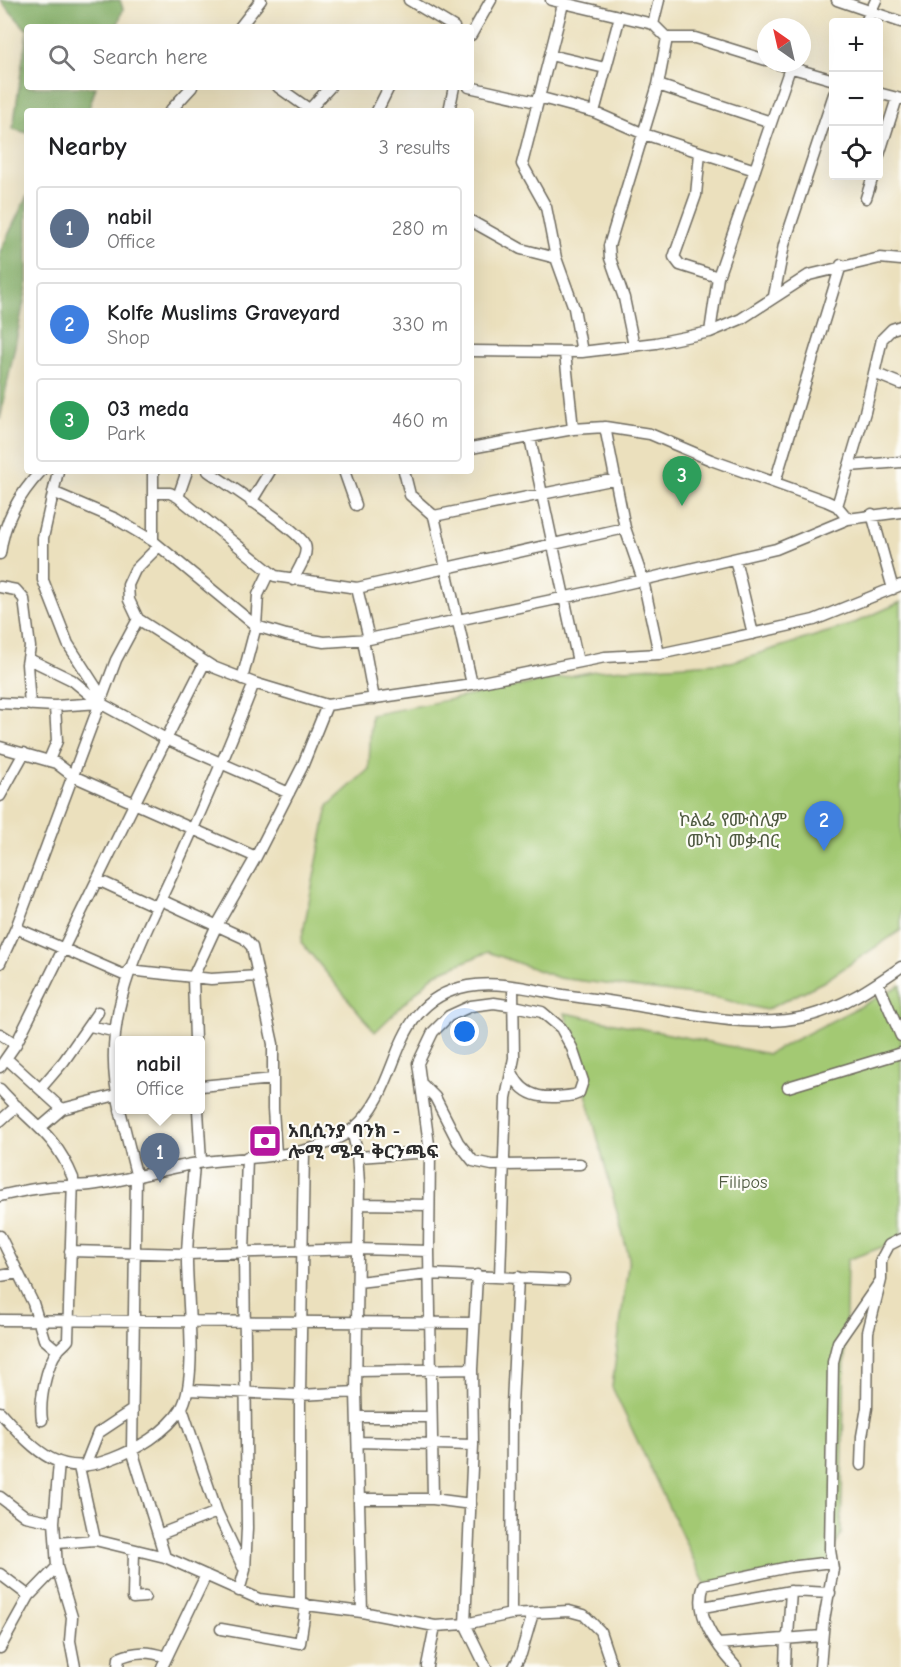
<!DOCTYPE html>
<meta charset="utf-8">
<style>
body{margin:0;font-family:"Comic Neue","Noto Sans Ethiopic",sans-serif;background:#f6f6f6;color:#202124}
.controls{position:absolute;right:18px;top:18px;display:grid;overflow:hidden;border-radius:6px;box-shadow:0 6px 24px #0002}
.controls button{width:54px;height:54px;display:grid;place-items:center;padding:0;border:0;border-bottom:2px solid #e0e0e0;background:#fff;color:#202124;font:30px sans-serif}
.compass{position:absolute;left:757px;top:18px;width:54px;height:54px;border-radius:50%;background:#fff;box-shadow:0 6px 24px #0002;rotate:326deg}
.you{position:absolute;left:465px;top:1032px;width:21px;height:21px;margin:-15px;border:4px solid #fff;border-radius:50%;background:#1a73e8;box-shadow:0 0 0 9px #1a73e833}
.badge{display:grid;place-items:center;width:39px;height:39px;border-radius:50%;background:#b5179e;color:#fff;font-size:20px;font-weight:700}
.pin{position:absolute;translate:-50% -50px;filter:drop-shadow(0 2px 3px #0008)}
.pin::after{content:'';position:absolute;top:32px;width:21px;height:18px;background:inherit;clip-path:polygon(0 0,100% 0,50% 100%)}
.popup{position:absolute;left:115px;top:1036px;width:90px;height:78px;box-sizing:border-box;display:grid;place-content:center;border-radius:6px;background:#fff;filter:drop-shadow(0 2px 4px #0005);font-size:20px;white-space:nowrap;color:#757577}
.popup b{font-size:22px;color:#202124}
.popup::after{content:'';position:absolute;left:50%;top:100%;margin-left:-12px;border:12px solid transparent;border-top-color:#fff}
.list{margin:0;padding:0;list-style:none}
h2{display:flex;justify-content:space-between;align-items:center;height:78px;margin:0;padding:0 24px;font-size:26px}
h2 small{font-size:20px;font-weight:400;color:#757577}
.list li{display:grid;grid-template-columns:39px 1fr auto;gap:18px;align-items:center;box-sizing:border-box;height:84px;margin:0 12px 12px;padding:0 12px;border:2px solid #e0e0e0;border-radius:6px}
.list b{display:block;font-size:22px;white-space:nowrap}
.list p{margin:0;font-size:20px;white-space:nowrap;color:#757577}
.list em{font-size:20px;font-style:normal;color:#757577}
.icon{flex:none;width:33px;height:33px;fill:none;stroke:currentColor;stroke-width:2;stroke-linecap:round;stroke-linejoin:round}
.map{position:relative;flex:none;width:901px;height:1667px;overflow:hidden}
.search{position:absolute;background:#fff;box-shadow:0 6px 24px #0002;left:24px;top:24px;width:450px;height:66px;display:flex;align-items:center;gap:15px;box-sizing:border-box;padding:0 21px;border-radius:6px;color:#757577;font-size:22px}
.panel{position:absolute;background:#fff;box-shadow:0 6px 24px #0002;left:24px;top:108px;width:450px;height:366px;border-radius:6px}
.map>svg:first-child{display:block}
.green{fill:#a3c973;stroke:#677a4f;stroke-width:1.5}
.forest{fill:#82ad65;stroke:#566c48;stroke-width:1.5}
.lines{fill:none;stroke-linecap:round;stroke-linejoin:round}
.minor-casing{stroke:#6e6a5e;stroke-width:13}
.minor{stroke:#fff;stroke-width:10}
.labels{text-anchor:middle;stroke-width:4.5;stroke-linejoin:round;paint-order:stroke}
.park-label{font-size:18px;fill:#4f5a41;stroke:#fdfcf7}
.poi-label{font-size:18px;font-weight:bold;fill:#2b2b2b;stroke:#fdfcf7;text-anchor:start}
</style>
<div class="map">
<svg width="901" height="1667" viewBox="0 0 901 1667">
<rect width="100%" height="100%" fill="#fdfcf7"/>
<filter id="ink" filterUnits="userSpaceOnUse"><feTurbulence type="fractalNoise" baseFrequency=".0167" numOctaves="2"/><feDisplacementMap in="SourceGraphic" scale="12" xChannelSelector="R" yChannelSelector="G"/><feConvolveMatrix kernelMatrix="1 2 1 2 8 2 1 2 1" color-interpolation-filters="sRGB"/></filter>
<filter id="wash" filterUnits="userSpaceOnUse"><feTurbulence type="fractalNoise" baseFrequency=".008" numOctaves="4" result="noise"/><feDisplacementMap in="SourceGraphic" scale="24" xChannelSelector="R" yChannelSelector="G"/><feGaussianBlur stdDeviation="1.35" result="paint"/><feColorMatrix in="noise" values="0 0 0 0 0 0 0 0 0 0 0 0 0 0 0 0 0 1.4 0 .05"/><feComposite in="paint" operator="in"/></filter>
<g filter="url(#wash)">
<rect width="100%" height="100%" fill="#ebe0bd"/>
<path class="green" d="M901 602V930L823 982 766 1010 717 998 559 978 488 952 435 974 375 1032 301 942 328 806 369 769 371 715 595 671 731 662 850 625Z
M901 985V1240L847 1260 841 1534 826 1564 705 1584 612 1387 629 1258 565 1013 768 1054Z"/>
<path class="forest" d="M0 0H120L123 9 117 27H27V87H96L88 111H27V133L13 129 27 30Z
M27 196V287L0 419V252Z"/>
</g>
<g filter="url(#ink)">
<g class="lines">
<defs>
<path id="minor" d="M409 0 454 27
M551 0 653 24 667 38H695L766 60
M837 0 901 22
M563 4 522 164 546 207 556 258 574 308 582 352
M866 22 876 0
M653 24 659 0
M240 27 261 0
M471 35 491 0
M550 55 605 68
M775 63 834 80
M658 85 771 122
M278 87 309 109
M469 87 536 102
M878 93 901 99
M538 97 594 112 644 134 755 170
M170 111 192 87
M308 111 330 87
M377 111 389 87
M449 111 454 87
M594 112 620 16
M700 153 696 195 674 257 680 265 718 277
M878 158 897 98
M866 198 873 176
M471 221 521 249 556 258
M774 296 784 245 834 94
M710 332 718 277 790 68
M634 346 624 298 610 258 609 246 658 85 667 38
M471 351 582 352 656 343 710 332 741 319 809 275 880 258 901 260
M565 353 573 429
M874 373 901 384
M605 427 625 528 643 580 659 654
M530 438 578 662
M471 448 573 429 605 427 650 434 711 460 826 501 837 506 848 519
M849 466 901 462
M58 471 43 538V580L68 644 97 689 100 703
M153 471V541
M208 471C226 484 298 529 305 545 309 555 297 571 293 580
M344 471 356 505
M404 471 410 495 434 516 472 684
M775 482 841 265
M53 492 116 519 153 541 256 626 286 635 324 642 369 639 599 590 776 549 848 519 901 512
M153 493H170L178 497 275 576 357 588 625 528
M178 497 187 471
M251 502 270 471
M837 506 865 412 882 339 892 329 901 326
M872 514 893 589
M434 516 616 479
M159 546 135 570 128 585 129 600 138 619 213 667 254 683 327 705 472 684 605 657 659 654 692 647 814 620 901 585
M0 554C4 521 18 496 41 471
M735 559 753 634
M0 587 16 590 24 599 30 647 27 664 30 705
M357 588 369 639
M363 640 374 699
M29 659 72 680 100 703 166 739 289 793
M242 679 256 626 258 595 269 572
M0 703 55 706 100 703
M0 747 56 763 73 776 256 857
M49 760 57 741 55 706
M0 796 24 753
M98 880 157 907
M161 900 244 938 252 947 273 1044V1109L276 1154
M16 928 126 976
M0 963 16 928 116 660 138 619
M129 970 211 979 258 976
M878 983 901 1036
M90 1026 113 1031
M0 1034 16 1044C80 917 140 789 205 662
M195 1040 193 977 216 927 256 857 302 767 327 705
M7 1059 62 1109
M0 1067 16 1044
M421 1083 435 1097 458 1142 473 1161 492 1165 580 1164
M201 1086 273 1079
M788 1087 901 1053
M0 1089C30 1123 54 1132 73 1178L68 1340C65 1344 61 1347 58 1350 46 1365 39 1402 42 1420
M40 1089 64 1061 98 1012
M120 1107C97 1014 142 942 179 860 205 802 231 743 254 683
M120 1110 136 1174 132 1450 165 1557
M198 1110 201 1162
M0 1121 17 1106
M41 1127 62 1109 120 1094
M352 1130 357 1152 359 1184 356 1392 362 1612
M358 1157 430 1152
M0 1196C21 1191 43 1186 65 1186 73 1185 81 1186 90 1185 126 1181 162 1169 198 1163 246 1156 315 1160 354 1128 405 1085 386 1002 468 986 498 980 534 990 563 995 587 998 610 1001 633 1005 689 1014 752 1030 808 1016 843 1007 872 987 901 967
M359 1204 429 1205
M0 1236 33 1303 44 1339 58 1351
M70 1251 187 1254 358 1249 429 1251
M477 1275 472 1369 473 1445 465 1624 486 1667
M0 1276 18 1273
M500 1276 506 1098 514 1058 513 987
M358 1282 429 1274 564 1280
M0 1320 474 1323
M358 1371 472 1369
M188 1390 300 1395 356 1392
M182 1408 217 1512 243 1567
M0 1412C33 1448 58 1480 111 1459 136 1450 167 1432 181 1409 199 1380 186 1292 187 1255 188 1225 192 1194 194 1164
M357 1417H431
M358 1442 473 1445
M59 1462 54 1522 57 1567 72 1617 70 1641 75 1667
M861 1465 862 1436 867 1408 868 1332 881 1280V1260L889 1245 901 1239
M85 1466 98 1433 131 1411
M79 1467 95 1540
M0 1497 25 1516 54 1522
M360 1499H433L471 1504
M433 1499 429 1251 430 1152 418 1063 433 1032 449 1016 471 1006 494 1003 514 1006 542 1012 561 1028 572 1048 583 1081 579 1093 574 1095C549 1099 524 1100 513 1074
M158 1535 217 1512
M57 1543 95 1540 165 1557 259 1599 362 1612 435 1626 465 1624 511 1614 569 1611 584 1615 600 1631 612 1667
M134 1550 133 1598 145 1597
M0 1574 29 1596
M239 1591 245 1570 247 1528 244 1253 247 1157
M300 1603V1395L304 1151
M703 1607 791 1591 830 1593
M511 1614 512 1405 518 1277
M221 1629 300 1643 306 1604
M788 1637 791 1591
M718 1644 822 1636
M0 1648 29 1596 57 1567
M427 1666 435 1626
M118 1667 119 1658C136 1651 149 1651 166 1657
M162 1667 206 1575
M514 1667 521 1654 533 1613
M736 1667C717 1646 693 1615 704 1585L789 1567 832 1562
M785 1667 786 1637
M820 1667 824 1620 833 1569 830 1550 833 1362 838 1342 881 1280"/>
</defs>
<use href="#minor" class="minor-casing"/>
<use href="#minor" class="minor"/>
</g>
</g>
<defs>
<symbol id="bank-square" viewBox="-11 -11 22 22"><rect x="-9" y="-9" width="18" height="18" rx="4" fill="#b5179e" stroke="#fdfcf7"/><path d="M-6-4H6V4H-6ZM0-2.3a2.3 2.3 0 1 0 0 4.6a2.3 2.3 0 1 0 0-4.6Z" fill="#fff"/></symbol>
</defs>
<g fill-rule="evenodd">
<use href="#bank-square" x="246" y="1122" width="38" height="38"/>
</g>
<g class="labels">
<g class="park-label">
<text x="733" y="826">ኮልፌ የሙስሊም<tspan x="733" dy="21">መካነ መቃብር</tspan></text>
<text x="743" y="1188">Filipos</text>
</g>
<g class="poi-label">
<text x="288" y="1137">አቢሲንያ ባንክ -<tspan x="288" dy="21">ሎሚ ሜዳ ቅርንጫፍ</tspan></text>
</g>
</g>
</svg>
<div class="controls">
<button>+</button>
<button>−</button>
<button><svg class="icon" aria-label="locate" viewBox="0 0 24 24"><circle cx="12" cy="12" r="6"/><path d="M12 2v4M12 18v4M2 12h4M18 12h4"/></svg></button>
</div>
<svg class="compass" viewBox="-18 -18 36 36"><path d="M0-13l5 13h-10z" fill="#e53935"/><path d="M0 13l5-13h-10z" fill="#757577"/></svg>
<div class="you"></div>
<div class="pin badge" style="left:160px;top:1183px;background:#5c6f8a">1</div>
<div class="popup"><b>nabil</b>Office</div>
<div class="pin badge" style="left:824px;top:851px;background:#3f7fe0">2</div>
<div class="pin badge" style="left:682px;top:506px;background:#2e9e5b">3</div>
<div class="search"><svg class="icon" aria-label="search" viewBox="0 0 24 24"><circle cx="10" cy="10" r="6"/><path d="M15 15l6 6"/></svg>Search here</div>
<section class="panel">
<h2>Nearby<small>3 results</small></h2>
<ul class="list">
<li><span class="badge" style="background:#5c6f8a">1</span><div><b>nabil</b><p>Office</p></div><em>280 m</em></li>
<li><span class="badge" style="background:#3f7fe0">2</span><div><b>Kolfe Muslims Graveyard</b><p>Shop</p></div><em>330 m</em></li>
<li><span class="badge" style="background:#2e9e5b">3</span><div><b>03 meda</b><p>Park</p></div><em>460 m</em></li>
</ul>
</section>
</div>
